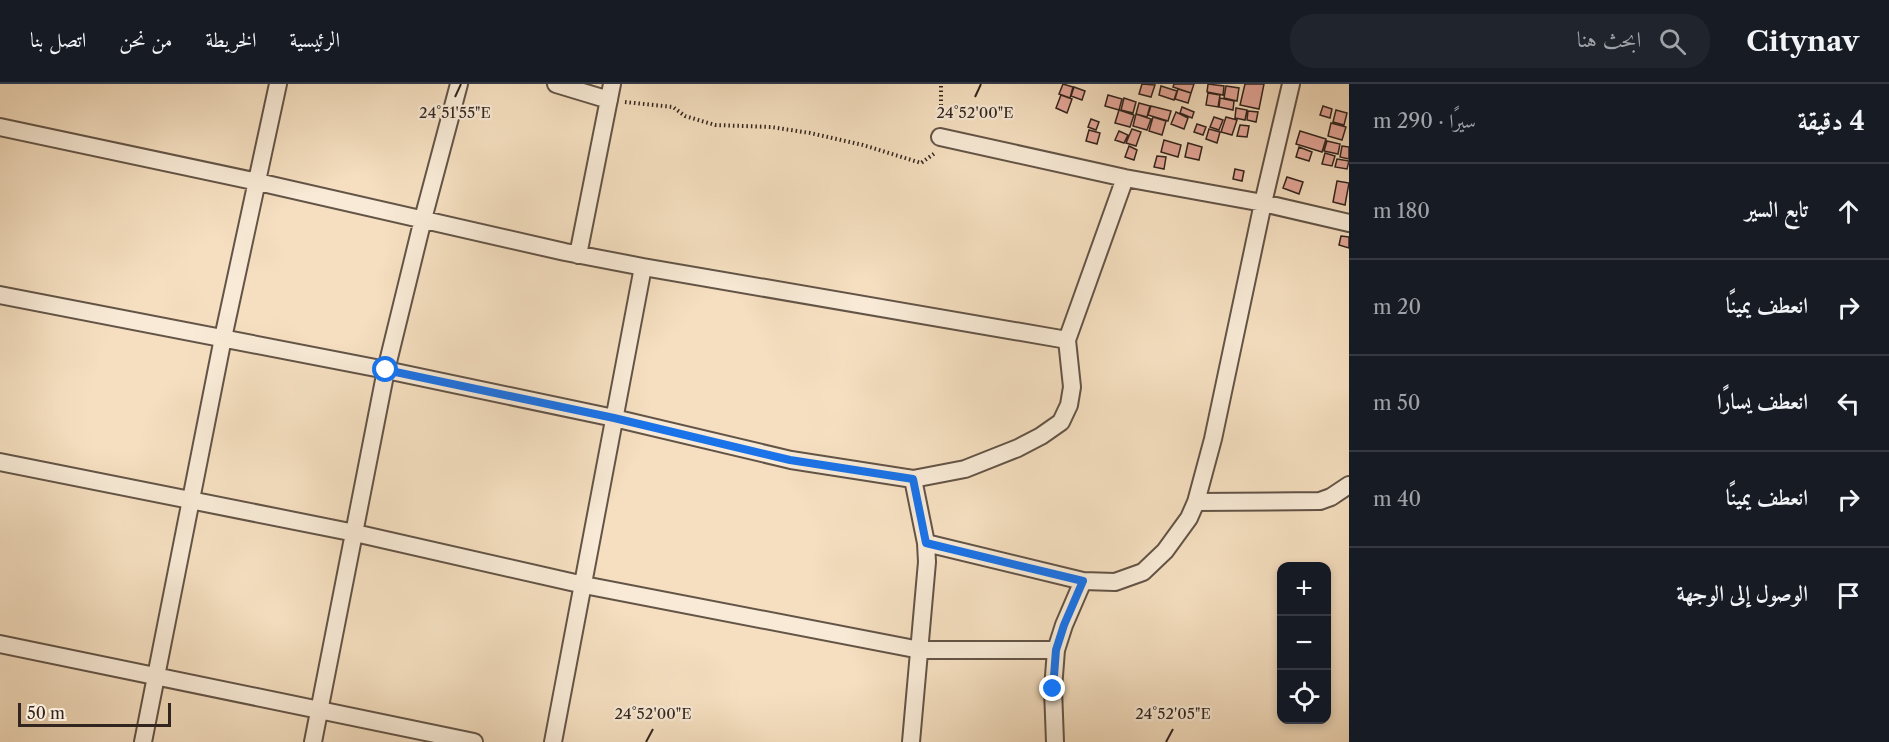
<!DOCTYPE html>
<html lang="ar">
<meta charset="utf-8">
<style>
body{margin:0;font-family:"Libre Caslon Text",Amiri,serif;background:#20242c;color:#f1f3f6;direction:rtl}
.controls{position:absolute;right:18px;bottom:18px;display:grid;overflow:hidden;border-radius:12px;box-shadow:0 3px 9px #0003}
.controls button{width:54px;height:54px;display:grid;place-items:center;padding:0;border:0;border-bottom:2px solid #363941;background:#171b24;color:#f1f3f6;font:30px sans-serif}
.scale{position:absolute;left:18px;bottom:15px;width:153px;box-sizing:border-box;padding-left:6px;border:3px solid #32251f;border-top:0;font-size:16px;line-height:21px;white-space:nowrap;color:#32251f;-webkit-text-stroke:4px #f8ead6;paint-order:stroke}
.stop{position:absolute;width:18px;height:18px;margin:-14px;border:4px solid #1a73e8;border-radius:50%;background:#fff}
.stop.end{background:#1a73e8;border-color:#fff;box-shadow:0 2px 6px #0008}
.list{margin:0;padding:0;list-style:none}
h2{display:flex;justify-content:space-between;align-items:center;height:78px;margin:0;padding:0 24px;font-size:26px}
h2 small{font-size:20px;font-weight:400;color:#9ea1a6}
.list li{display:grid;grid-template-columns:39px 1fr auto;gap:18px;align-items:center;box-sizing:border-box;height:96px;padding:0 24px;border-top:2px solid #363941}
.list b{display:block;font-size:22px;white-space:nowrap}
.list em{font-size:20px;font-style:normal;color:#9ea1a6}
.icon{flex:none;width:33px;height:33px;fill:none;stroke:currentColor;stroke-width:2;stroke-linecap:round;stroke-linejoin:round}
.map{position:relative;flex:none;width:1349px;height:658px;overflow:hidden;direction:ltr}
header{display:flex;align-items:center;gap:36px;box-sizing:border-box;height:84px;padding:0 30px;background:#171b24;border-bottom:2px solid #363941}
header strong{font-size:28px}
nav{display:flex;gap:33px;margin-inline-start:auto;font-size:21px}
.search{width:420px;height:54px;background:#20242c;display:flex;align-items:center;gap:15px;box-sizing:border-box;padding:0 21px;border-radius:24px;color:#9ea1a6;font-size:22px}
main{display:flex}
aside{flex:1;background:#171b24}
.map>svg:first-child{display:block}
.building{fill:#e5a799;stroke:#32251f;stroke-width:1.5}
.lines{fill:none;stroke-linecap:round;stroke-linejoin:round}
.street-casing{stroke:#635447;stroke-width:20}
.path{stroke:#32251f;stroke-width:4;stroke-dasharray:1.5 3;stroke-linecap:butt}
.street{stroke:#f8ead6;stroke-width:16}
.route{stroke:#1a73e8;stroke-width:8}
.ticks{fill:none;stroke:#32251f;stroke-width:2}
.ticks-label{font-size:15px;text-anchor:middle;fill:#32251f;stroke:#f8ead6;stroke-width:4.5;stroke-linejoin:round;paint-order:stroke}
</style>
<header>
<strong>Citynav</strong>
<div class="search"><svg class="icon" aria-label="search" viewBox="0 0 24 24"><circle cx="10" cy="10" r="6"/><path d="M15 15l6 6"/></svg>ابحث هنا</div>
<nav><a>الرئيسية</a><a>الخريطة</a><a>من نحن</a><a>اتصل بنا</a></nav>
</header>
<main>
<aside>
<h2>4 دقيقة<small>سيرًا · 290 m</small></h2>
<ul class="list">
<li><svg class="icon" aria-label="ahead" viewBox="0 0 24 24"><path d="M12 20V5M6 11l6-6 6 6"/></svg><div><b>تابع السير</b></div><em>180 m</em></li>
<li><svg class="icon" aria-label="right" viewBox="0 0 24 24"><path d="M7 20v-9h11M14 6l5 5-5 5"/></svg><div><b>انعطف يمينًا</b></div><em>20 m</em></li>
<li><svg class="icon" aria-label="left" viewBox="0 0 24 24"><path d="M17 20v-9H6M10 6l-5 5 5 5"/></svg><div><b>انعطف يسارًا</b></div><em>50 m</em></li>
<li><svg class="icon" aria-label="right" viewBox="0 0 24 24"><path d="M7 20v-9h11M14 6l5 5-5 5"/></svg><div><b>انعطف يمينًا</b></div><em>40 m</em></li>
<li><svg class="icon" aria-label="arrive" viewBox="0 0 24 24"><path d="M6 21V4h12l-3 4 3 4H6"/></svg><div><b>الوصول إلى الوجهة</b></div></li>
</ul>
</aside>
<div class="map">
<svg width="1349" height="658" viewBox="0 0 1349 658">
<rect width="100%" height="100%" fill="#f5dfc0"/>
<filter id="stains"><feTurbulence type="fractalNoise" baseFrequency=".00333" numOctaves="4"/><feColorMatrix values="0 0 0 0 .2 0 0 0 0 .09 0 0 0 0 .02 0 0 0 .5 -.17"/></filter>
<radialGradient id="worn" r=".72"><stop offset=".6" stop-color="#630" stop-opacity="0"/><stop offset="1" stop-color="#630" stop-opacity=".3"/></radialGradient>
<path class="building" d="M1063 0 1073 3 1070 14 1059 10Z
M1142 0 1155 1 1151 13 1139 10Z
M1174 0H1194L1191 9 1173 3Z
M1208 0 1224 2 1223 11 1207 8Z
M1245 0H1264L1259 25 1240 21Z
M1161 2 1177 7 1174 16 1159 11Z
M1226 2 1239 4 1237 17 1224 14Z
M1074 3 1085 7 1082 16 1071 12Z
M1178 5 1191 9 1188 19 1175 15Z
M1208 9 1220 11 1218 23 1206 21Z
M1061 11 1072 15 1067 29 1056 24Z
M1108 11 1122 15 1119 26 1105 22Z
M1124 14 1136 18 1133 29 1121 26Z
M1220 14 1234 17 1233 26 1219 23Z
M1139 19 1150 22 1147 33 1136 30Z
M1151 22 1171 27 1168 37 1148 31Z
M1323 22 1332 25 1330 34 1320 31Z
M1182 23 1194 28 1192 34 1180 29Z
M1236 24 1247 26 1245 36 1235 34Z
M1119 26 1134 31 1130 43 1115 39Z
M1336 26 1347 29 1344 41 1333 38Z
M1248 27 1258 28 1256 38 1247 36Z
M1176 28 1188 34 1184 45 1171 40Z
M1136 30 1151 35 1147 46 1133 42Z
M1153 33 1166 37 1162 51 1149 47Z
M1214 33 1223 36 1219 46 1210 43Z
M1226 33 1237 36 1232 51 1221 48Z
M1091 35 1099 38 1096 46 1088 43Z
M1331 39 1346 43 1342 56 1328 52Z
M1197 40 1206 43 1203 51 1194 48Z
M1240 41 1249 42 1247 53 1237 52Z
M1132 45 1141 48 1136 62 1126 59Z
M1209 45 1220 48 1217 59 1206 55Z
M1089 46 1100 49 1097 60 1086 57Z
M1119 47 1128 51 1124 59 1115 56Z
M1300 47 1326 55 1322 68 1296 60Z
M1164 56 1181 61 1178 73 1161 68Z
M1327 57 1340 60 1338 70 1324 67Z
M1188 59 1202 63 1199 76 1185 73Z
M1129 62 1137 66 1134 76 1125 73Z
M1342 62 1349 63V75L1340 73Z
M1299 63 1312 68 1309 77 1296 73Z
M1325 69 1335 72 1332 82 1322 80Z
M1157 72 1166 73 1164 85 1154 83Z
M1337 75 1349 77 1347 85 1335 83Z
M1235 85 1244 87 1242 97 1233 95Z
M1287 93 1303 98 1299 110 1283 104Z
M1337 97 1349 99 1345 121 1333 118Z
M1341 152 1349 153V164L1339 161Z"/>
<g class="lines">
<defs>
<path id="street" d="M556 0 609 16
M0 43 258 98 565 168 643 183 1067 256
M940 53 1125 94 1263 119 1349 139
M578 171 612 0
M0 211 386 286 614 334 791 376 913 395 965 385 1018 364 1041 352 1061 338 1069 321 1072 303 1067 256 1125 94
M0 378 355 449 584 501 920 566H1056
M1196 418 1320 417 1331 413 1349 401
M926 459 1083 497 1115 498 1143 488 1165 467 1189 434 1196 418 1213 355 1263 119 1291 0
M0 560 474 658
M143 658 223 254 278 0
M313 658 386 286 423 135 459 0
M553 658C584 500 612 341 643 183
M911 658 927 478 926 459 913 395
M1055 658 1053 605 1056 566 1064 541 1083 497"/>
</defs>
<use href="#street" class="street-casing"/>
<path class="path" d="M625 18 673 23 685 32 715 41 771 43 810 49 863 61 921 79 935 69
M941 35V0"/>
<use href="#street" class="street"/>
</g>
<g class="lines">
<path class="route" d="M386 286 614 334 790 376 913 395 926 459 1083 497 1064 541 1056 566 1053 605"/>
</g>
<path class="ticks" d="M455 13 461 0M975 13 981 0M646 658 653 645M1166 658 1173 645"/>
<g class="ticks-label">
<text x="455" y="34">24°51'55"E</text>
<text x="975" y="34">24°52'00"E</text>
<text x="653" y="635">24°52'00"E</text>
<text x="1173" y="635">24°52'05"E</text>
</g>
<rect width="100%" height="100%" filter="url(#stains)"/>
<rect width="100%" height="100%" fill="url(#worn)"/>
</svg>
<div class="controls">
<button>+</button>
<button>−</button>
<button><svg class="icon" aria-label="locate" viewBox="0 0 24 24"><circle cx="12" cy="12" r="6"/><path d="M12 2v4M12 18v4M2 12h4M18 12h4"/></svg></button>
</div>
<div class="scale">50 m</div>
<div class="stop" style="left:386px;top:286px"></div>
<div class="stop end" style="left:1053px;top:605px"></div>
</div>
</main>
